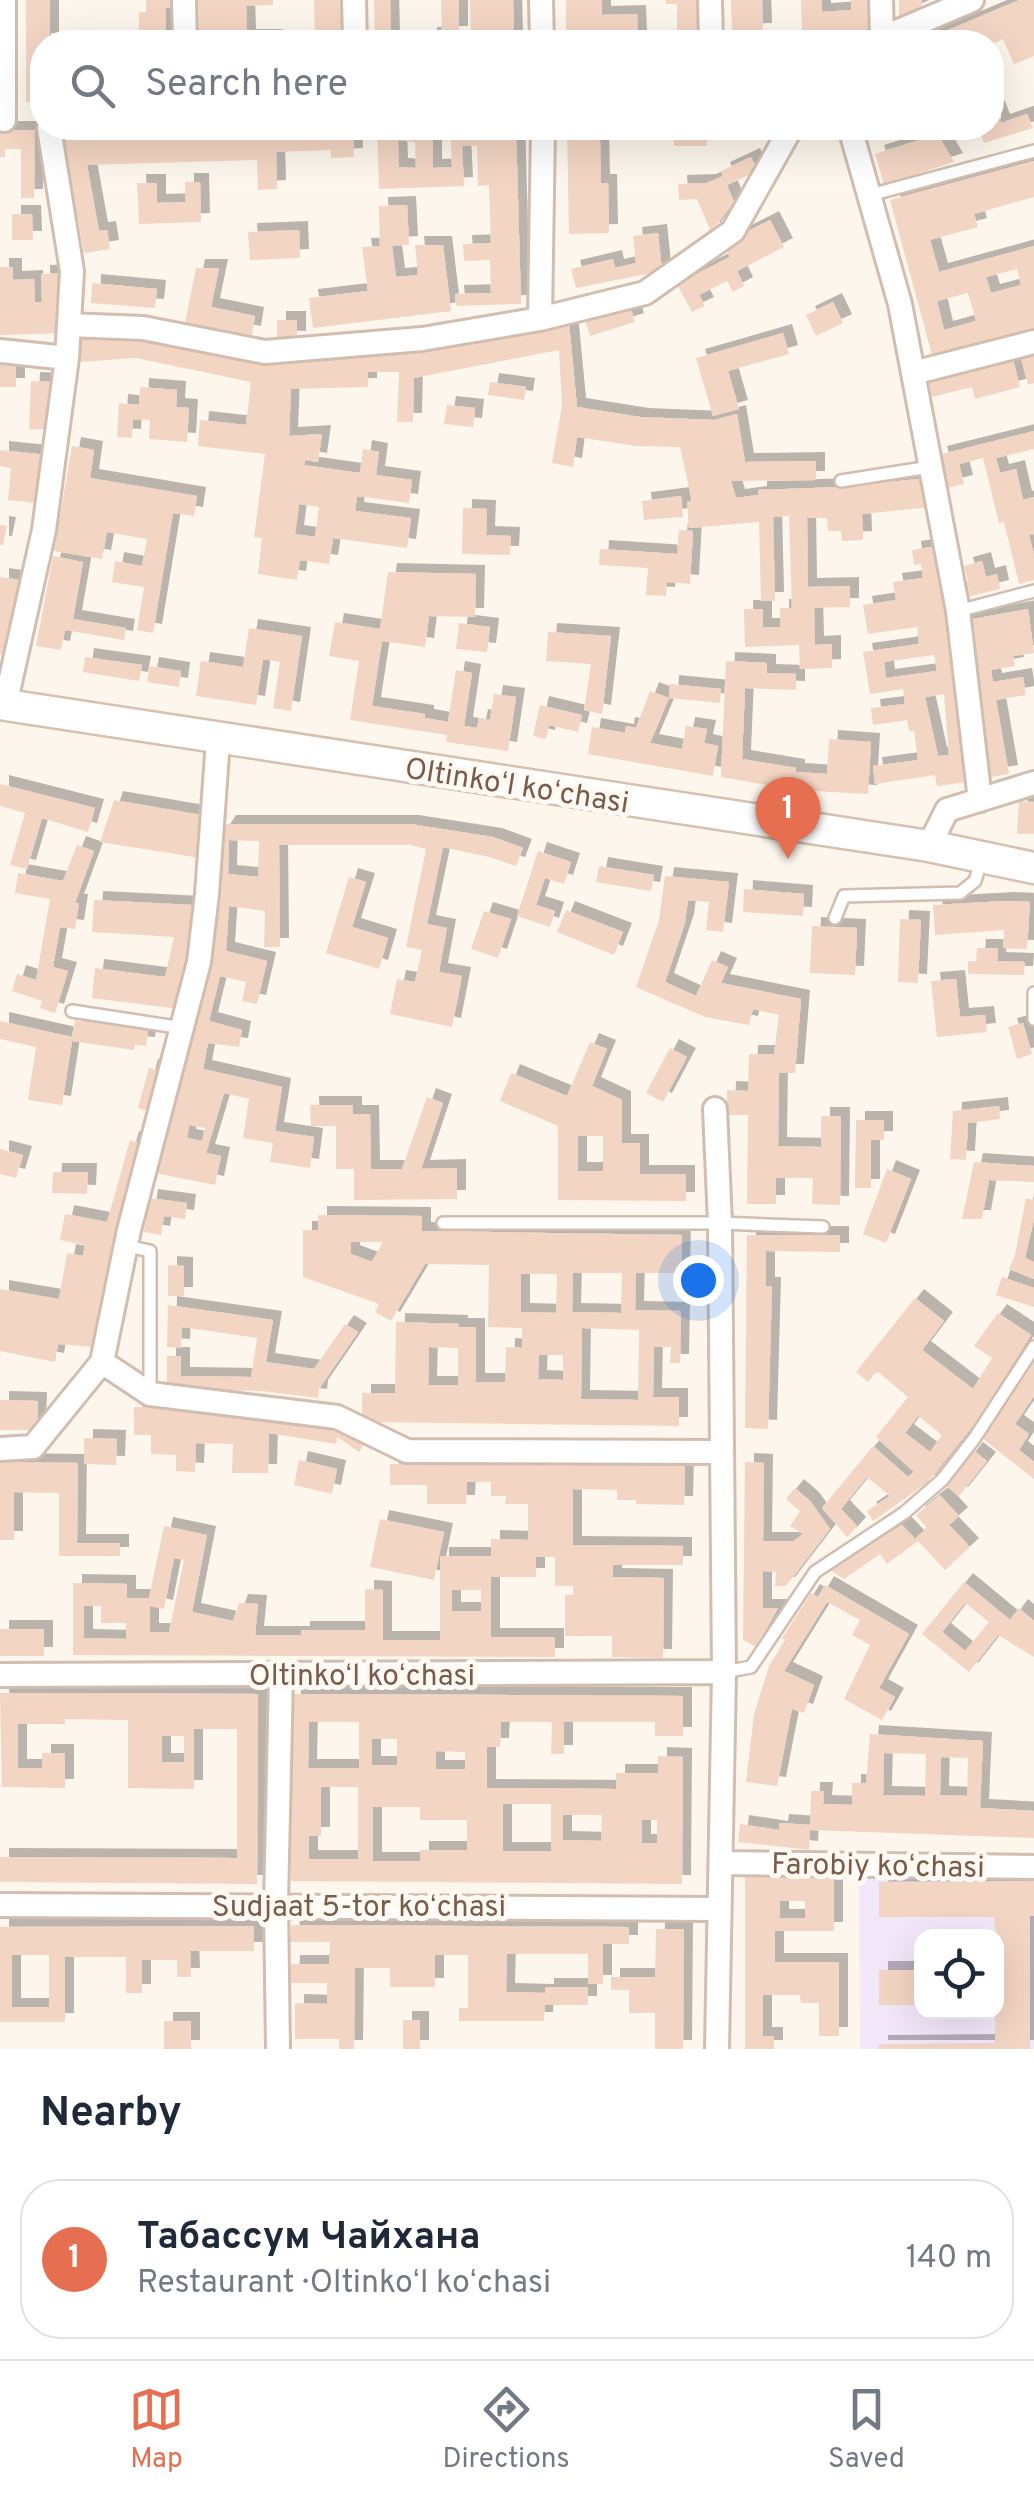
<!DOCTYPE html>
<meta charset="utf-8">
<style>
body{margin:0;font-family:Overpass,sans-serif;background:#f6f6f7;color:#1f2937}
.controls{position:absolute;right:30px;bottom:30px;display:grid;overflow:hidden;border-radius:20px;box-shadow:0 10px 40px #0002}
.controls button{width:90px;height:90px;display:grid;place-items:center;padding:0;border:0;border-bottom:2px solid #e0e1e3;background:#fff;color:#1f2937;font:50px sans-serif}
.you{position:absolute;left:698px;top:1280px;width:35px;height:35px;margin:-25px;border:8px solid #fff;border-radius:50%;background:#1a73e8;box-shadow:0 0 0 15px #1a73e833}
.badge{display:grid;place-items:center;width:65px;height:65px;border-radius:50%;background:#e76f51;color:#fff;font-size:32px;font-weight:700}
.pin{position:absolute;translate:-50% -82px;filter:drop-shadow(0 2px 5px #0008)}
.pin::after{content:'';position:absolute;top:52px;width:35px;height:30px;background:inherit;clip-path:polygon(0 0,100% 0,50% 100%)}
.list{margin:0;padding:0;list-style:none}
h2{display:flex;justify-content:space-between;align-items:center;height:130px;margin:0;padding:0 40px;font-size:42px}
h2 small{font-size:32px;font-weight:400;color:#747a83}
.list li{display:grid;grid-template-columns:65px 1fr auto;gap:30px;align-items:center;box-sizing:border-box;height:160px;margin:0 20px 20px;padding:0 20px;border:2px solid #e0e1e3;border-radius:40px}
.list b{display:block;font-size:38px;white-space:nowrap}
.list p{margin:0;font-size:32px;white-space:nowrap;color:#747a83}
.list em{font-size:32px;font-style:normal;color:#747a83}
.icon{flex:none;width:55px;height:55px;fill:none;stroke:currentColor;stroke-width:2;stroke-linecap:round;stroke-linejoin:round}
.map{position:relative;flex:none;width:1034px;height:2049px;overflow:hidden}
.search{position:absolute;background:#fff;box-shadow:0 10px 40px #0002;left:30px;right:30px;top:30px;height:110px;display:flex;align-items:center;gap:25px;box-sizing:border-box;padding:0 35px;border-radius:40px;color:#747a83;font-size:38px}
.sheet{height:310px;background:#fff}
nav{display:flex;justify-content:space-around;align-items:center;box-sizing:border-box;height:140px;border-top:2px solid #e0e1e3;background:#fff;font-size:28px;color:#747a83}
nav a{display:grid;justify-items:center;gap:5px}
nav .on{color:#e76f51}
.map>svg:first-child{display:block}
.education{fill:#f3e8fa;fill-rule:evenodd}
.building{fill:#f3d5c3;fill-rule:evenodd;filter:url(#shadow)}
.lines{fill:none;stroke-linecap:round;stroke-linejoin:round}
.lane-casing{stroke:#d1beb0;stroke-width:16}
.street-casing{stroke:#d1beb0;stroke-width:28}
.secondary-casing{stroke:#d6c0b0;stroke-width:35}
.lane{stroke:#fff;stroke-width:11}
.street{stroke:#fff;stroke-width:22}
.secondary{stroke:#fff;stroke-width:30}
.labels{text-anchor:middle;stroke-width:10;stroke-linejoin:round;paint-order:stroke}
.street-label{font-size:30px;fill:#7a5c4d;stroke:#fffaf3}
</style>
<div class="map">
<svg width="1034" height="2049" viewBox="0 0 1034 2049">
<defs>
<filter id="shadow"><feDropShadow dx="9" dy="-9" stdDeviation="0" flood-color="#0004"/></filter>
</defs>
<rect width="100%" height="100%" fill="#fdf6ec"/>
<path class="education" d="M859 1877H1034V2049H860ZM922 1936H996V2012H922Z"/>
<path class="building" d="M26 0H50V42H42V102H26Z
M146 0H172V8H166V39H139V12H146Z
M198 0H273V5L246 6 247 38H274V42H207V39H199Z
M314 0H343L344 42H315Z
M374 0H390L391 42H375Z
M441 0H459V35H442V42H428V36L442 35Z
M470 0H513L514 42H491V34L471 35Z
M566 0H602V15L637 14 638 42H566Z
M666 0H704V42H677V4H666Z
M731 0H762L763 32 732 33Z
M801 0H822V12L851 10V0H875L876 37 866 42H832L836 39 823 38 818 42H769V39H796L802 32Z
M899 0H922V8L899 19Z
M1019 0H1034V56L1014 64 1003 39 992 44 920 42Z
M992 100 1001 123 1027 114 1033 128 984 143 978 128H992Z
M234 128H353L354 157 331 158V150L276 152 277 189 258 190 257 160 87 165 99 231 107 230 110 249 84 253 62 133Z
M377 128H516L521 304 456 306 455 294 491 293 490 260 464 261 463 244 491 243 489 185 478 186 477 146H462L464 186 379 189ZM398 140 415 142 416 168 399 167ZM433 140H451L452 167 433 168Z
M567 128H707V146H674V139L600 140 601 183H608L609 233 569 234Z
M874 128H901L878 138Z
M916 128H934L954 162 884 185 875 154 922 139Z
M0 130H35L34 198H21V149H5V157H0Z
M751 157 758 171 727 185 734 202 711 232 697 199 679 200 678 184 707 183 723 176 721 171Z
M1034 161V197L974 214 978 227 930 240 939 272 1034 246V328L932 355 890 200ZM1017 269 1021 285 991 293 986 277ZM968 293 976 321 944 330 937 301Z
M185 182H200L201 222 139 224 137 183H157V203L185 202Z
M407 205 409 245 392 246 396 277 418 275 415 245H443L451 311 313 328 309 298 368 291 362 247 380 246 379 206Z
M12 214H32L33 240H12Z
M770 220 784 247 737 271 744 286 733 292 727 281 699 295 705 306 692 312 677 284 730 257 723 244Z
M299 230 300 258 250 260 248 232Z
M658 233 662 271 576 288 571 269 613 259 615 268 636 263 633 236Z
M0 267H13V280L34 279 35 302H42L41 274 63 273 65 333 0 335Z
M196 268H219L211 307 255 316 252 335 185 323Z
M92 283 157 289 155 308 91 303Z
M833 302 843 323 816 336 806 315Z
M629 303 635 322 590 336 584 317Z
M277 320H297V340L277 339Z
M569 323 577 407 640 417 714 420 737 414 745 462 816 461V480L731 481 736 498 758 495V490L840 487 928 478 931 507 862 514 863 540 842 541 841 531H828L827 518H807L808 587 850 586V607L814 608 815 645 832 644V668L800 669 799 645 745 647 744 609H763V627H780V608H792L789 516 773 517 775 601H761L759 522 689 528 687 502 692 501 680 447 636 446 577 437 573 467 552 463 562 405 559 350 414 378 413 422H397L399 372H368V387L291 389 289 436 322 434 318 462 305 460 304 465 360 473 363 449 379 452 376 475 412 480 409 503 357 496 355 511 411 518 407 548 333 538 329 564 300 560 297 580 258 574 262 538 254 537 265 454 198 446 200 420 246 425 251 382 136 358 79 362 78 333 142 330 279 358 399 355ZM299 504 319 507 315 537 295 534Z
M783 333 789 354 728 371 739 409 713 416 696 358Z
M1034 351V383L1028 385 1020 354Z
M1012 356 1020 387 975 399 972 387 932 397 927 379Z
M0 361H16V387H0Z
M31 381 53 382 51 430 29 429Z
M490 382 526 387 524 400 488 395Z
M140 387 177 390 176 407 189 408 187 442 149 439 150 420 133 419 132 438 117 437 119 403 139 405Z
M447 405 475 408 473 427 444 424Z
M1034 431V449L996 458 1000 473 1016 469 1023 500 1034 497V534L1029 535 1034 555V580L1019 584 1004 522 999 523 983 458 959 464 964 484 947 488 938 455Z
M72 446 94 450 90 478 197 496 194 516 173 513 153 633 137 630 144 587 112 582 115 561 142 566 147 539 107 532 102 559 54 551Z
M0 450 48 455 43 504 8 500 11 468 0 466Z
M681 496 683 517 644 520 642 501Z
M463 508 487 509 486 535 511 536 510 555 462 554Z
M0 525 7 526 3 545H0Z
M679 530 693 531 690 584 667 582 666 596 646 595 648 568 599 565 600 549 677 554Z
M938 546 973 781 937 786 935 775 875 784 873 766 918 760 914 731H909L907 720 873 725 871 708 905 704 903 689 870 694 863 652 919 644 917 627 868 634 863 605 896 600 893 582 923 578 921 564 914 565 912 550ZM934 655 937 671 886 678 884 662ZM944 694 949 755 938 756 925 697Z
M53 556 83 562 73 619 126 628 124 640 65 630 61 650 36 646Z
M982 561 986 577 997 574 1000 589 967 597 963 583 968 581 964 566Z
M388 572 476 574 475 617 429 616 425 647 382 641 372 706 425 714V718L448 722 456 670 472 673 464 726 477 728 479 718 490 720 494 694 516 697 508 751 446 742 447 735 350 720 359 661 329 656 335 622 380 629Z
M0 577 21 580 9 656 0 654Z
M1028 609 1034 653 1013 656 1015 666 991 670 993 682 1023 677 1026 695 996 700 1009 774 991 777 962 621Z
M459 623 490 627 487 652 456 649Z
M249 628 302 636 291 711 273 708 280 662 263 659 256 705 196 696 201 661 243 667Z
M548 632 611 636 602 714 584 710 591 664 546 661Z
M85 657 142 665 139 681 83 672Z
M726 661 767 663V673L796 674V690L745 688 742 759 796 768V772L827 774 829 739 871 742 868 794 795 790 721 777Z
M150 666 181 671 179 687 147 682Z
M670 684 721 689 720 703 669 698Z
M650 691 669 698 650 743 682 749 686 726 707 729 704 743 718 746 713 776 588 754 592 727 625 733 626 726 636 728Z
M540 705 582 715 578 732 549 725 546 739 533 736Z
M0 784 95 808 88 832 42 818 27 869 10 865 25 813 0 806Z
M114 800 207 816 200 858 100 842Z
M1019 801 1034 802V834H1017Z
M227 824H410L493 837 523 848 516 866 489 857 443 847 427 924 447 928 439 972 462 976 452 1027 390 1014 397 979 415 982 422 950 406 947 426 849 410 845H279L280 947H264L265 911 229 906 226 951 267 961 257 1004 242 1001 246 982 220 976 209 1021 242 1030 239 1047 208 1043 203 1069 282 1087 275 1131 314 1137 310 1168 270 1162 273 1143 243 1138 249 1099 224 1093 206 1153 221 1156 215 1185 155 1173 213 948H210L218 838ZM229 840 259 841 258 877 228 874ZM189 1125 205 1128 202 1141 187 1138Z
M77 845 94 851 75 903H79L75 929 60 927 53 967 68 971 55 1013 40 1008 42 1001 12 991 17 974 36 980 50 899 15 893 18 873 63 881Z
M538 851 571 862 564 884 545 878 536 905 555 911 550 927 517 916Z
M599 866 654 875 651 891 596 882Z
M665 876 729 882 723 932 706 930 709 902 688 900 685 923 665 982 696 996 712 960 728 967 721 983 801 999 795 1073H779L778 1146 821 1147V1116H841L840 1205 812 1204 813 1178H776V1204H747L748 1115H726L727 1090 748 1091 749 1054H774L779 1015 753 1009 749 1025 705 1017 636 987 659 920Z
M349 877 366 882 352 927 388 938 379 969 326 953Z
M744 889 804 894 803 916 743 912Z
M94 900 192 905 179 1009 92 998 95 968 165 977 174 937 92 932Z
M1005 901 1030 902 1027 949 1003 948 1004 930 935 935 933 905Z
M566 910 623 932 614 955 557 932Z
M484 911 511 919 498 958 471 949Z
M900 919 921 920 918 983 898 982Z
M812 926 857 928 855 975 810 973Z
M977 948H998L997 961 1025 962 1024 975 968 974V961H976Z
M956 979 960 1017 985 1015 987 1032 937 1037 931 981Z
M75 1020 148 1031 146 1046 135 1045 134 1050 72 1041 62 1105 28 1100 36 1047 0 1039V1021L72 1037Z
M1023 1023 1032 1054 1017 1059 1008 1027Z
M590 1042 607 1049 592 1086 622 1100V1143H640V1174H686V1201L558 1200V1126L500 1101 511 1073 567 1096ZM578 1136H603V1171H578Z
M670 1048 687 1057 663 1102 646 1093Z
M149 1068 162 1071 152 1112 138 1108Z
M427 1097 443 1103 421 1169 457 1168V1199L354 1200V1169H336V1126H311L310 1105H353V1114H370L371 1169H402Z
M999 1106 1000 1119 968 1123 966 1160 950 1159 953 1111Z
M856 1120H884V1140H871V1188H855Z
M130 1140 143 1144 110 1263 92 1347 58 1344 55 1362 0 1351V1289L59 1299 67 1253 83 1256 85 1245 60 1240 65 1214 107 1222Z
M0 1149 23 1155 16 1178 0 1174Z
M974 1162 1034 1166V1182L989 1180 982 1219H962Z
M887 1169 911 1179 886 1243 863 1234Z
M53 1172H88L87 1194 52 1193Z
M149 1198 187 1203 185 1219 164 1216 161 1235 144 1232Z
M1026 1198 1034 1200V1219L1025 1258 1034 1262V1279L1009 1269 1015 1255Z
M318 1215 422 1216V1231L682 1235 681 1273H636L635 1310 681 1311 680 1363H670L671 1347H654L653 1397H679V1426L362 1422V1393H395L396 1322 459 1324V1327H476V1382H505L506 1347 522 1348V1328L488 1327 489 1265 425 1264 391 1321 375 1312 379 1304 303 1277V1230H318ZM351 1242H383L372 1262 351 1254ZM573 1273H622L621 1313 572 1312ZM521 1274H557L556 1313 521 1312ZM582 1328 639 1330 638 1400 581 1399ZM429 1347 458 1348V1385H428ZM539 1355H563V1380L538 1379Z
M747 1235H840V1252L766 1251V1286H772L768 1429 745 1428Z
M168 1265 184 1266V1296H168Z
M1002 1277 1034 1288V1307L996 1295Z
M915 1298 944 1321 922 1350 973 1389 992 1358 974 1346 998 1313 1031 1335 976 1422 927 1483 873 1521 867 1511 890 1496 867 1477 841 1509 857 1526 847 1537 822 1508 873 1446 908 1477 914 1472 876 1437 908 1397 877 1371 868 1382 856 1372ZM918 1416 942 1435 930 1452 905 1433Z
M168 1305 273 1320 266 1362 314 1369 345 1324 358 1332 319 1389 318 1398 262 1391 167 1389V1356H181V1376L251 1377 257 1338 182 1327 181 1348 167 1347Z
M1034 1361V1396L1015 1424 1029 1434 1019 1450 1034 1462V1479L982 1438Z
M0 1400 38 1401 37 1430H0Z
M134 1407 252 1410 339 1424 366 1441 359 1452 337 1437 336 1444 269 1433 268 1473H232L233 1444 196 1443 195 1472 176 1471V1455L151 1454V1435H134Z
M84 1438 117 1439 116 1465 84 1464Z
M974 1451 987 1461 959 1496 946 1486Z
M299 1460 337 1469 332 1494 294 1485Z
M0 1462 78 1463 77 1543H120V1556H59V1493L14 1492V1540H0Z
M745 1462 764 1463 763 1541H794L803 1534 790 1526 800 1511 786 1499 795 1488 810 1501 830 1529 786 1586H775L776 1572 763 1571V1608H778L756 1647 743 1640Z
M390 1464 685 1466 684 1505 636 1504V1500H617V1490L573 1489V1545L683 1546V1565H613V1577L664 1578 663 1658 612 1657V1636H565V1595H573V1586H555V1557H536V1577H491V1637H555V1657L73 1655V1583L127 1584V1598H149L164 1526 207 1535 192 1612 233 1621 239 1603 258 1604 255 1635H301V1630H365V1589L383 1590V1640H440V1556H491V1539L528 1540V1504H505L506 1496H491V1482H467L466 1504H427V1485H390ZM174 1558 184 1560 169 1632H150V1606L164 1609ZM452 1590H481V1611H452ZM84 1606H101V1623H126V1639L84 1638Z
M940 1495 959 1516 949 1525 970 1547 945 1570 918 1541 887 1564 880 1554 844 1579 830 1570 902 1525 915 1539 927 1528 916 1515Z
M380 1519 444 1532 434 1580 370 1567Z
M964 1582 1010 1620 1019 1608 1034 1621V1657L998 1635 969 1672 922 1634ZM965 1603 989 1622 965 1651 942 1632Z
M825 1585 909 1634 879 1688 895 1697 882 1720 844 1699 870 1645 852 1635 860 1620 827 1602 784 1671 814 1685 804 1713 792 1709 777 1786 746 1782 754 1714 769 1666 785 1640 782 1638 811 1593 818 1597Z
M0 1629H44V1656H0Z
M0 1693 258 1694 257 1884 0 1882V1857L237 1858V1729H194V1789L128 1788V1720L65 1719V1724H18V1768H42V1753H65V1788L2 1787ZM162 1736H184V1762H162Z
M292 1694 683 1696V1736H655V1722H564V1754H551L552 1722H501L500 1747H487V1788L616 1789V1773H658V1756L683 1757 682 1884 291 1881ZM309 1722H359V1768H308ZM372 1739H397V1765H372ZM436 1751 465 1752V1769H436ZM321 1787H358V1859H309V1836H321ZM503 1804H551V1851H503ZM373 1807H420V1820H467V1850H420V1861H373ZM563 1815H602L601 1841 563 1840ZM642 1820H657V1843H642Z
M870 1734 983 1741 980 1808 1034 1811V1838L810 1830 809 1850 738 1842 740 1824 779 1830 780 1823 810 1825 811 1791H824L823 1804 852 1805V1783H866ZM884 1753 926 1754 925 1796 883 1795ZM941 1757 968 1758 967 1796 940 1795Z
M745 1877H834V1931H775V1962H839V2036H819V2003H801L800 1995H763V2036H774V2049H745ZM780 1901H805V1918H780Z
M1034 1881V1916H1030V2049H879V2044L995 2043 996 1936 994 1917H879V1882Z
M291 1925 629 1927V1944H603V1984H588V1954H507L506 1992 545 1993V1987H588V2005H545L544 2021H459V2008H468V1955H435V1987H390V1968H355L354 2049H339V2039H295V2003L327 2004V1983H290L291 1964H329L330 1942H290Z
M254 1926V1951H190L191 1977H177V1960H142V1993H126V1957H65V2022H0V1927ZM12 1955H49V2007H12Z
M656 1929H684L683 2049H655V2013H629V1990H611V1977H655Z
M879 1970H921V2005H879Z
M403 2020H420V2049H403Z
M164 2021H191V2049H164Z"/>
<g class="lines">
<defs>
<path id="lane" d="M870 195 1034 151
M841 481 930 467
M958 611 1034 591
M835 918 844 896 960 893 975 881 982 858
M1034 993V1019
M72 1011 183 1028
M443 1223H720L823 1227
M127 1246 150 1251V1394
M724 1672 751 1667 815 1572 904 1513 942 1480 974 1439 1034 1347"/>
<path id="street" d="M184 0 185 42
M354 0 355 42
M541 0 542 42
M710 0 711 42
M881 0 882 36
M873 42 972 0
M4 120V0
M850 128 900 304 913 373 958 611 980 800
M540 319 543 128
M69 325 143 328 265 352 422 339 540 319 645 293 733 231 791 128
M0 351 67 358
M913 373 1034 342
M5 705 44 530 67 358 72 271 49 128
M218 740 207 894 199 962 129 1230 102 1362 150 1394 337 1417 407 1451 720 1452
M929 846 947 810 1034 783
M715 1109 720 1223 724 1672 717 2049
M0 1449 33 1447 102 1362
M0 1675 724 1672
M722 1863 1034 1867
M0 1905 718 1909
M278 2049 276 1904 281 1676"/>
<path id="secondary" d="M0 704 929 846 1034 868"/>
</defs>
<use href="#lane" class="lane-casing"/>
<use href="#street" class="street-casing"/>
<use href="#secondary" class="secondary-casing"/>
<use href="#lane" class="lane"/>
<use href="#street" class="street"/>
<use href="#secondary" class="secondary"/>
</g>
<g class="labels">
<g class="street-label">
<text transform="translate(517 785) rotate(9)" y="10">Oltinkoʻl koʻchasi</text>
<text x="362" y="1685">Oltinkoʻl koʻchasi</text>
<text transform="translate(878 1865) rotate(1)" y="10">Farobiy koʻchasi</text>
<text x="359" y="1916">Sudjaat 5-tor koʻchasi</text>
</g>
</g>
</svg>
<div class="controls">
<button><svg class="icon" aria-label="locate" viewBox="0 0 24 24"><circle cx="12" cy="12" r="6"/><path d="M12 2v4M12 18v4M2 12h4M18 12h4"/></svg></button>
</div>
<div class="you"></div>
<div class="pin badge" style="left:788px;top:859px">1</div>
<div class="search"><svg class="icon" aria-label="search" viewBox="0 0 24 24"><circle cx="10" cy="10" r="6"/><path d="M15 15l6 6"/></svg>Search here</div>
</div>
<section class="sheet">
<h2>Nearby<small></small></h2>
<ul class="list">
<li><span class="badge">1</span><div><b>Табассум Чайхана</b><p>Restaurant · Oltinkoʻl koʻchasi</p></div><em>140 m</em></li>
</ul>
</section>
<nav>
<a class="on"><svg class="icon" aria-label="map" viewBox="0 0 24 24"><path d="M3 6l6-2 6 2 6-2v14l-6 2-6-2-6 2zM9 4v14M15 6v14"/></svg>Map</a>
<a><svg class="icon" aria-label="directions" viewBox="0 0 24 24"><path d="M12 3l9 9-9 9-9-9zM9 14v-3h6M13 9l2 2-2 2"/></svg>Directions</a>
<a><svg class="icon" aria-label="saved" viewBox="0 0 24 24"><path d="M7 4h10v16l-5-4-5 4z"/></svg>Saved</a>
</nav>
